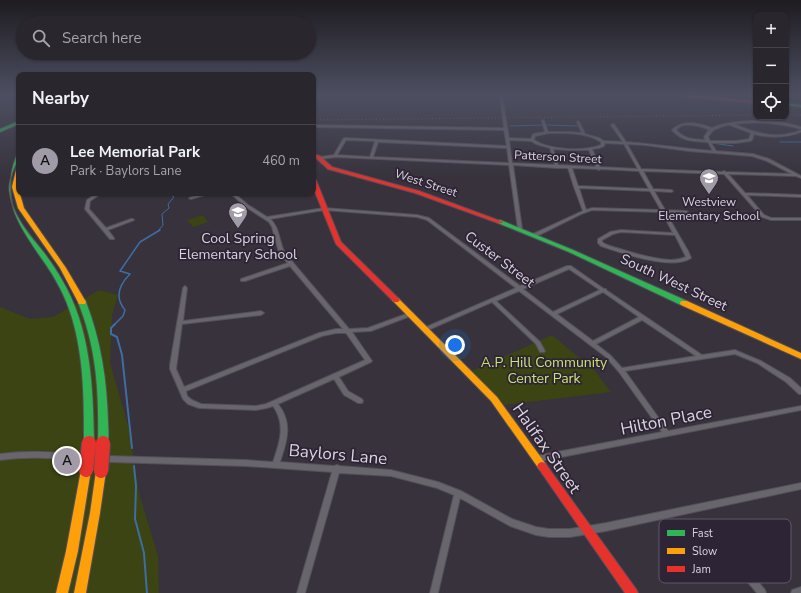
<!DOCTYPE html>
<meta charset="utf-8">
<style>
body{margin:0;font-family:"Nunito Sans",sans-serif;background:#353239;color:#f1f3f6}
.controls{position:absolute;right:12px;top:12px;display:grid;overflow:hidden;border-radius:8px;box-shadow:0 1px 3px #0004}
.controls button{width:36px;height:36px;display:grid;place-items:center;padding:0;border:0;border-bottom:1px solid #454349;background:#29262d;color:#f1f3f6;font:20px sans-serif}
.you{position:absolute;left:455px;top:345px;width:14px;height:14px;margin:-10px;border:3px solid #fff;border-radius:50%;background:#1a73e8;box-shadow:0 0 0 6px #1a73e833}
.badge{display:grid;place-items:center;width:26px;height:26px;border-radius:50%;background:#a19ba7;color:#111;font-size:13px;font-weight:700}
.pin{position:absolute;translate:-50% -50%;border:2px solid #fff;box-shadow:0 1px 4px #0006}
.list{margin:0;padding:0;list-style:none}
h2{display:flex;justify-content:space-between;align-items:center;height:52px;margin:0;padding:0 16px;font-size:17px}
h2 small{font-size:13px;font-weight:400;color:#a5a5aa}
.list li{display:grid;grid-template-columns:26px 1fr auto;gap:12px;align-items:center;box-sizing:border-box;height:72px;padding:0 16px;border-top:1px solid #454349}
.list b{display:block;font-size:15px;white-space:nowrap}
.list p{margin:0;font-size:13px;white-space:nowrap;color:#a5a5aa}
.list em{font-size:13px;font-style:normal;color:#a5a5aa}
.icon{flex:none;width:22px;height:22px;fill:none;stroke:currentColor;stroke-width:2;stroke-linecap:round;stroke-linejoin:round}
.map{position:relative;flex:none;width:801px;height:593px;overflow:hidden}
.search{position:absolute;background:#29262d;box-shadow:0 1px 3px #0004;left:16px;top:16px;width:300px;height:44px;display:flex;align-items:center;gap:10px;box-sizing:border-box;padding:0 14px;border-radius:22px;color:#a5a5aa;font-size:15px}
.panel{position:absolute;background:#29262d;box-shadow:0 1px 3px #0004;left:16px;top:72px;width:300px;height:124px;border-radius:8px}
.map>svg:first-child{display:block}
.green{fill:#3c4413}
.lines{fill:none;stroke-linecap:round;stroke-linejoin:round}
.stream-far2{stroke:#3e6da3;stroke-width:1}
.stream-far1{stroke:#3e6da3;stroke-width:1.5}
.stream{stroke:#3e6da3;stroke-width:2}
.street-casing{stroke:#534f58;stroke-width:2}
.fast-casing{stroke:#534f58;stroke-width:2}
.slow-casing{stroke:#534f58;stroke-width:2}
.jam-casing{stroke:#534f58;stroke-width:2}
.street{fill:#68656c;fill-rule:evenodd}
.fast{fill:#30b455;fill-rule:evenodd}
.slow{fill:#ff9f0a;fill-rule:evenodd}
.jam{fill:#e5322d;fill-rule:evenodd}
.rail{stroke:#6d6971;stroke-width:1;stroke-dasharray:1 2.5;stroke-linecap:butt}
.jam-bridge-far1-casing{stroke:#534f58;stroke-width:12;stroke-linecap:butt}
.jam-bridge-casing{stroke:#534f58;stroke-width:16;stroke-linecap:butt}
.jam-bridge-far1{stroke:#e5322d;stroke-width:10}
.jam-bridge{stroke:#e5322d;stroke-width:14}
.labels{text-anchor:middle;stroke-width:3.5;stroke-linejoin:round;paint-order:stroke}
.far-street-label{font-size:12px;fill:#dad4e0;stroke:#2d2435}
.far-poi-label{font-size:12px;fill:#dad4e0;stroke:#2d2435}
.poi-label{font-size:14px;fill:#dad4e0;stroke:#2d2435}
.street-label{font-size:14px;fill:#dad4e0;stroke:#2d2435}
.park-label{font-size:14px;fill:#cbe175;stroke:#2d2435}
.near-street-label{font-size:17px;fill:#dad4e0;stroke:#2d2435}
.key{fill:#2d2435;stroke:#615968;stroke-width:1}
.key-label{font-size:11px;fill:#dad4e0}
</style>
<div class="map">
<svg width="801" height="593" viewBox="0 0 801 593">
<rect width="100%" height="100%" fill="#37323c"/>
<path class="green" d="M203 215 208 222 193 227 187 220Z
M99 290 118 295 112 315 110 363 129 429 139 493 158 556 159 593H0V307L30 319 53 317Z
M552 335 595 371 611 392 504 405 472 371Z"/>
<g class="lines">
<path class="stream-far2" d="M547 125 577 126
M510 126 542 125
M780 142H801
M712 143 733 146
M158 231 163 225 162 214 169 208 168 204 174 197 172 196"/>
<path class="stream-far1" d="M114 325 123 316 125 310C114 297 119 285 130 274L120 271 140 242 160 230"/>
<path class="stream" d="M115 324 111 328V334L117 337 122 355 132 448
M134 466 136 486 135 519 144 553 147 593"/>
<defs>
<path id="street" d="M500 95H502L509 138 531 139 533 134 545 132 542 121 543 120 544 121 548 132H570L582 133 577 122 578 121 579 122 585 134 599 138 604 141 623 142 611 125 613 124H614L626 142C655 144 684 149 713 151L708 142C693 141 683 142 672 130 683 119 699 123 712 128 728 120 762 120 780 122 787 123 794 125 801 127V129C779 123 757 121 734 124 752 132 773 139 792 133 795 133 798 131 801 130V132C785 138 770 138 754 134L752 140 750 141 736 143H711L716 151 753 154 769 159 801 176V178L796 176 728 174 745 193 801 195V197L747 195 764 215 771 218H801V220H771L762 217 724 174 643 171 653 189 671 190 673 191 671 192 654 191 665 210 686 211 688 212 686 213H666L688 251 691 258C672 271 622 253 601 246L598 243V239L610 232 621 230 673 233 662 212 592 210 581 214 537 236H533V234L583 211 574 187 568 168H557L513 165 522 229 520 230 518 229 509 165 336 157 320 159 318 158 320 157 334 155 343 139 345 138 507 146 504 130 313 127V125L504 128ZM683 125C692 124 701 126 710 130L708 131 704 137 706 140C693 139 686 140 676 130L679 127ZM727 125H730L751 133 749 139 736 141H710L708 137C712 129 718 128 727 125ZM549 133C566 133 587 132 601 142V145C584 152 549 150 534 140L535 136ZM346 140 375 141 370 157 337 155ZM509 140 531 141 536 144 550 148 555 165 512 163ZM378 142 507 148 509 163 373 157ZM605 143 624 144 638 169 600 167 592 149 599 148 604 146ZM627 144 645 145 689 151 752 156 767 161 792 174 726 172 724 171 722 172 641 169ZM553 149 567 150H589L596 167 558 165ZM572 168 597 169 599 170 600 169 639 171 649 189 578 186ZM579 188 650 191 661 210 592 208 586 210ZM621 232 675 235 686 257C681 259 677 260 671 260 654 259 636 254 620 249 614 247 607 246 602 242V240L613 234Z
M719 95H721L723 100H721Z
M97 193H102L90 201 89 209 106 228 131 219H133L134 220 108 230 114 238V239H110L85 209 87 200Z
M145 193H149L146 195 144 194Z
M206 193H212L191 199 189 198Z
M230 193H234L248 205 267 217 324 208 417 215 429 218 520 286 567 266H571L604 289H606V290L702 355 735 350 737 351 761 361 790 378 801 388V394H799L786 382 757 363 735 354 625 371 668 431 801 406V410L536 462 534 461 533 459 534 457 536 456 662 432 619 372 606 357 519 291 496 301 540 342 545 351 544 352H540L536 344 492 302 428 330H424L423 329 424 328 516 288 427 220 417 217 324 210 270 219C280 227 279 243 285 253L349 329 368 328 409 313H413L414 314 413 315 371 331 352 332 372 361 371 362 339 377 348 391 362 399 363 401 362 403H358L344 395 334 379 278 404C293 423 287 441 280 462L334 466 337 465 340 466 391 470 438 482 461 491 512 519 536 527 549 529H570L606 523 801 483V489L606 531 570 537H549L536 535 510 526 460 498 438 593H430L454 495 437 488 391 476 339 473 305 593H297L332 472 245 466 75 461C50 457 25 457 0 460V454C25 451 50 451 75 455L245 460 273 462C280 442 286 424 273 406L267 408 256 410 199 408 188 404 183 399 170 369V365L183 288 185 286 187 288 183 321 261 311 264 313 261 315 182 324 176 369 184 387 319 333 336 329H343L290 266 245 281H241V279L288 263 281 255 278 249 272 227 269 222 246 207ZM569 269 600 290 553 312 523 289ZM603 292 639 317 593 341 557 314ZM642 320 696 356 622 368 610 355 596 344ZM336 333H346L365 360 266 404 256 406 201 404 192 400 187 396 186 391 322 336Z
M733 554 736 555 765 590 766 593H757L730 561 729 558 730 555Z
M801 587V593H791L792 590Z"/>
<path id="fast" d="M786 103 801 105V107L786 105Z
M19 121V124L0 132V129Z
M17 154H19C19 159 17 162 14 168 11 176 8 185 10 194 13 218 31 236 45 254 51 262 57 271 62 280 91 329 93 386 94 442L92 445 89 446 86 445 84 442C84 401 84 358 72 318 66 297 55 277 42 259 17 222 0 199 17 154Z
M500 220 573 250 687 301 688 303 687 305H681L569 252 498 223V221Z
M79 300H85L86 302C101 341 107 380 108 422 108 429 110 439 106 446L103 447 100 446 98 443C99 393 97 349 78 302Z"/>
<path id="slow" d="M17 166H19V180L18 187 24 208 66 268 86 302 85 304H79L60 268 18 208 12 187Z
M394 298H398L497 397 545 463 547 466 545 469 542 470 539 469 491 401 394 302 392 300Z
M681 301H687L801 353V359L681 305 680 303Z
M86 466 89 467 91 470 78 551 68 593H56L66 551 81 470 83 467Z
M101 467 104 468 106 471 100 513 86 593H74L90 513 96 471 98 468Z"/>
<path id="jam" d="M676 95H689L756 101V103L678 96Z
M313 154 320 156 332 167 419 191 503 222 502 223H498L415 193 328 169 316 158 313 157Z
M313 178 316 180 341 242 398 298 400 300 398 302H394L336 244 313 187Z
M542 462 545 463 636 589 638 593H625L539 469 537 466 539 463Z"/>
</defs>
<use href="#street" class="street-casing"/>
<use href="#fast" class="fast-casing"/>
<use href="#slow" class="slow-casing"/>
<use href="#jam" class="jam-casing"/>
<use href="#street" class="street"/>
<use href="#fast" class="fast"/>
<use href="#slow" class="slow"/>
<use href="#jam" class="jam"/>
<path class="rail" d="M786 115H801
M313 120 756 115"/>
<defs>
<path id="jam-bridge-far1" d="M89 444V442"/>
<path id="jam-bridge" d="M86 470 89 443
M101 471 103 443"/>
</defs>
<use href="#jam-bridge-far1" class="jam-bridge-far1-casing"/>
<use href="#jam-bridge" class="jam-bridge-casing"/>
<use href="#jam-bridge-far1" class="jam-bridge-far1"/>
<use href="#jam-bridge" class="jam-bridge"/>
</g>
<linearGradient id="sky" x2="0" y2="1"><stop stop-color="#1e1c21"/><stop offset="0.53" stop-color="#4d4f61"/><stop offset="1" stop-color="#4d4f61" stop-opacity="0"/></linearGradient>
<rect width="801" height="178" fill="url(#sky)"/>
<defs>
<symbol id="school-pin" viewBox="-11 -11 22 30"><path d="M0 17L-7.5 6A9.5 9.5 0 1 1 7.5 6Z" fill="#a19ba7" stroke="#2d2435"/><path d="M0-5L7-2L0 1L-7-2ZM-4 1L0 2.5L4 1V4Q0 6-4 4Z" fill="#fff"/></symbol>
</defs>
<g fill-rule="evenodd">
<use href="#school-pin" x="698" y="167" width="22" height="30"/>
<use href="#school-pin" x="227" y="201" width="22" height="30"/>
</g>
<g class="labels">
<g class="far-street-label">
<text transform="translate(558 157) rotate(3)" y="4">Patterson Street</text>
<text transform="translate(426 183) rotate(18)" y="4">West Street</text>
</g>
<g class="far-poi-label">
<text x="709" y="206">Westview<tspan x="709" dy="14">Elementary School</tspan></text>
</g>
<g class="poi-label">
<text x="238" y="243">Cool Spring<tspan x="238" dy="16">Elementary School</tspan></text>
</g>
<g class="street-label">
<text transform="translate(500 259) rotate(37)" y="5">Custer Street</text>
<text transform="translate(674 282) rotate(25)" y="5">South West Street</text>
</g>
<g class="park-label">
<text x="544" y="367">A.P. Hill Community<tspan x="544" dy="16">Center Park</tspan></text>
</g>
<g class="near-street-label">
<text transform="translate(666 420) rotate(-11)" y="6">Hilton Place</text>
<text transform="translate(547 448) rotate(55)" y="6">Halifax Street</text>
<text transform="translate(338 454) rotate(5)" y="6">Baylors Lane</text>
</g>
</g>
<rect x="659" y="519" width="132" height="64" rx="6" class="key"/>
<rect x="667" y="530" width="18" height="6" fill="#30b455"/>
<rect x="667" y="548" width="18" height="6" fill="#ff9f0a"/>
<rect x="667" y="566" width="18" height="6" fill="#e5322d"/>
<g class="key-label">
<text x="692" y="537">Fast</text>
<text x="692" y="555">Slow</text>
<text x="692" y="573">Jam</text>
</g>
</svg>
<div class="controls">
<button>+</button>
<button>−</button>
<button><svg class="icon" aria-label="locate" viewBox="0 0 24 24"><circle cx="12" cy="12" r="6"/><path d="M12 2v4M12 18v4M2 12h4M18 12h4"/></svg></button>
</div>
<div class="you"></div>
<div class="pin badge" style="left:67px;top:461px">A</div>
<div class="search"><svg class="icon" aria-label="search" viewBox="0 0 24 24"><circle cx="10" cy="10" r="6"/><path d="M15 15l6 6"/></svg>Search here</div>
<section class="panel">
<h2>Nearby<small></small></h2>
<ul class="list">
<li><span class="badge">A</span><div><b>Lee Memorial Park</b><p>Park · Baylors Lane</p></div><em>460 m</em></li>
</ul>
</section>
</div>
